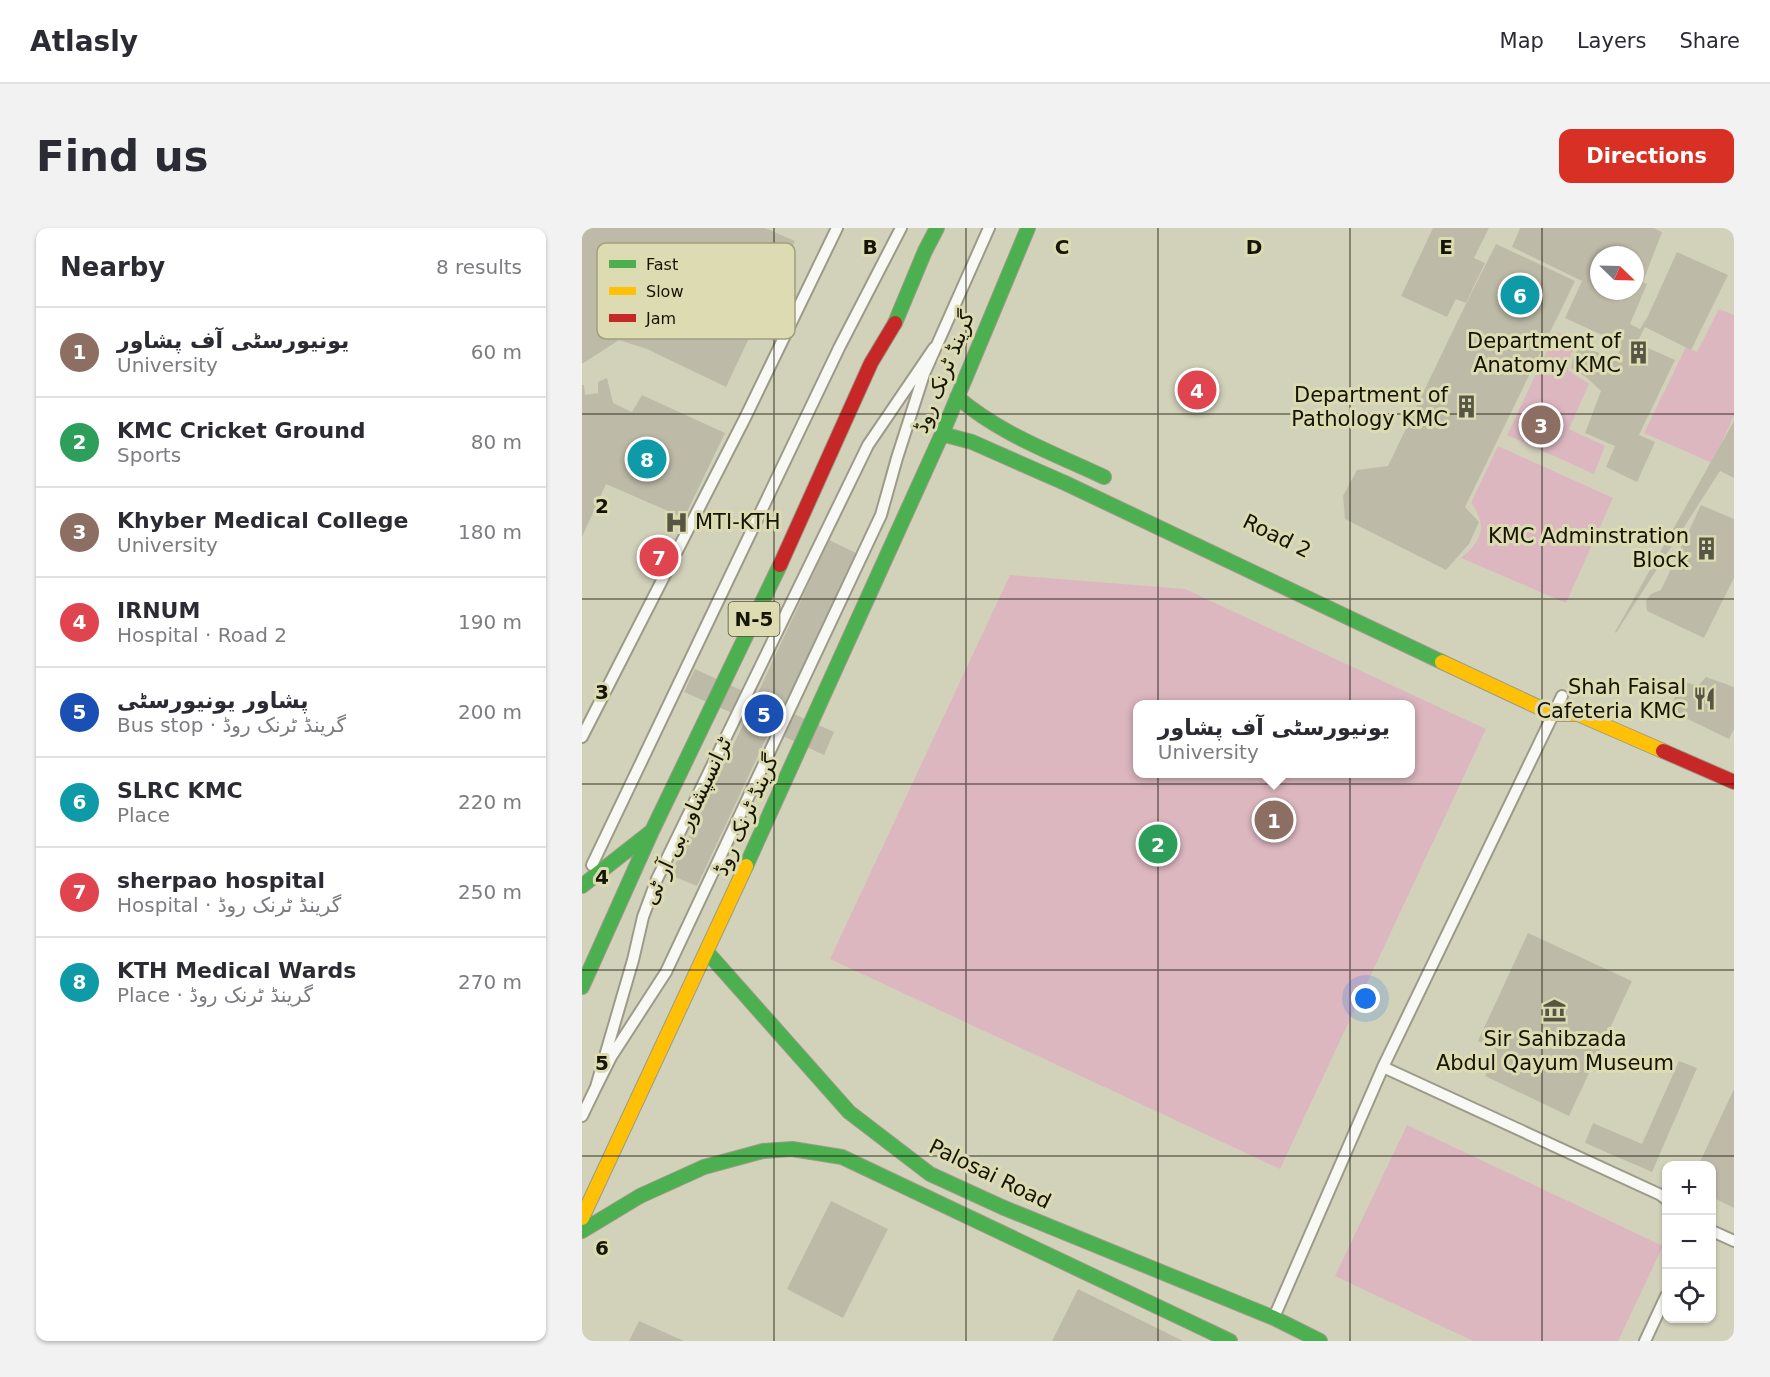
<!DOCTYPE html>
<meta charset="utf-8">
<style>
body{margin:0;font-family:"DejaVu Sans","Noto Naskh Arabic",sans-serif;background:#f2f2f3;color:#2b2b33}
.controls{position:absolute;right:18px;bottom:18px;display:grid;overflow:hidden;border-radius:12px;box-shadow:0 2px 4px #0004}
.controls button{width:54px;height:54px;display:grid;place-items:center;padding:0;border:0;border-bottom:2px solid #e1e1e2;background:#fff;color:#2b2b33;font:30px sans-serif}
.compass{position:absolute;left:1008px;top:18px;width:54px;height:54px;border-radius:50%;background:#fff;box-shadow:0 2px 4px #0004;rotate:113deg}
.you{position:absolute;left:784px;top:771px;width:21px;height:21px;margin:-15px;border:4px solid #fff;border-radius:50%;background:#1a73e8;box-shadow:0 0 0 9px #1a73e833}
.badge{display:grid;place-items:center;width:39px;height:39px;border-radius:50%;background:#d93025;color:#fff;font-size:20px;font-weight:700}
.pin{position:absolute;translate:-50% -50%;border:3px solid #fff;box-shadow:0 2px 6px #0006}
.popup{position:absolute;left:551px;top:472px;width:282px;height:78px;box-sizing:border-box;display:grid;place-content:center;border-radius:12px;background:#fff;filter:drop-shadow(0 2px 4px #0005);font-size:20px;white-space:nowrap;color:#7c7c81}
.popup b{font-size:22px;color:#2b2b33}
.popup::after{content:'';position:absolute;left:50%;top:100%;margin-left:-12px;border:12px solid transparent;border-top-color:#fff}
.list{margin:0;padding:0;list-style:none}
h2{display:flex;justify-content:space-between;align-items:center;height:78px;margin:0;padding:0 24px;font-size:26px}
h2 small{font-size:20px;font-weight:400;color:#7c7c81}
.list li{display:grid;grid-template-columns:39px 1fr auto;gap:18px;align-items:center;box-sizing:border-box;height:90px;padding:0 24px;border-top:2px solid #e1e1e2}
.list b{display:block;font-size:22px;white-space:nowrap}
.list p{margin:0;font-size:20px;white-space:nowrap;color:#7c7c81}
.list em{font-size:20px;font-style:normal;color:#7c7c81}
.icon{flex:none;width:33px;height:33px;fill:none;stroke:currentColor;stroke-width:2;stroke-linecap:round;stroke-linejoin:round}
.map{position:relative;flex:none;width:1152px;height:1113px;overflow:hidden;border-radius:12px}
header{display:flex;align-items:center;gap:36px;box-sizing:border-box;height:84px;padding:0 30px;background:#fff;border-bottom:2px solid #e1e1e2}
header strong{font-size:28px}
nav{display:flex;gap:33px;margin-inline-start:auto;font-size:21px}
.intro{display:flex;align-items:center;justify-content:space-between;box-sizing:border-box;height:144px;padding:0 36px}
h1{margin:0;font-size:42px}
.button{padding:15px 27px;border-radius:12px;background:#d93025;color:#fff;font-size:21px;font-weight:700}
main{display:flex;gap:36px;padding:0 36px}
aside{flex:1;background:#fff;border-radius:12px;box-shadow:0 2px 4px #0004}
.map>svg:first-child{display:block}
.green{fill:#ddb7c0;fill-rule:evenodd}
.building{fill:#bebaa8;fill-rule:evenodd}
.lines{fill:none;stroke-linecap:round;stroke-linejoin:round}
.lane-casing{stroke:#9c9b89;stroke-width:14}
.fast-casing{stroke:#9c9b89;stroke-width:16}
.slow-casing{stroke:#9c9b89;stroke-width:16}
.jam-casing{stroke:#9c9b89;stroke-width:16}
.lane{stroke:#f8f8f5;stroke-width:10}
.fast{stroke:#4caf50;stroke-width:14}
.slow{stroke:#ffc107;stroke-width:14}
.jam{stroke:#c62828;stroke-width:14}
.grid{fill:none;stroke:#151405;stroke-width:1.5;stroke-opacity:0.55}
.labels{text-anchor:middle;stroke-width:6;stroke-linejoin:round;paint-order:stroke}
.shield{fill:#dcdbb1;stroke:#515039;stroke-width:1.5}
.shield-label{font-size:20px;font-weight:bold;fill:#151405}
.poi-label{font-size:21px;fill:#151405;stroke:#dcdbb1;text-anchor:end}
.street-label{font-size:21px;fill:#151405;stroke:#dcdbb1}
.key{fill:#dcdbb1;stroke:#a09f7d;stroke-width:1.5}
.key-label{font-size:16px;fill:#151405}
.grid-label{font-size:20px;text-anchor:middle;font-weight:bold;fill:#151405;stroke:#dcdbb1;stroke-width:6;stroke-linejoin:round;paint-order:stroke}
</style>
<header>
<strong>Atlasly</strong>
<nav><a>Map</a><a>Layers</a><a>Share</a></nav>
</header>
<div class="intro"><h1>Find us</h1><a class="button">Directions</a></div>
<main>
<aside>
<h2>Nearby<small>8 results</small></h2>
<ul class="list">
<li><span class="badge" style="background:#8d6e63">1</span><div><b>یونیورسٹی آف پشاور</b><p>University</p></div><em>60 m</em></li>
<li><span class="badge" style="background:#2e9e5b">2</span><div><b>KMC Cricket Ground</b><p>Sports</p></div><em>80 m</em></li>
<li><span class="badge" style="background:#8d6e63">3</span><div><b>Khyber Medical College</b><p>University</p></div><em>180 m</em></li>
<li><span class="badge" style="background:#e0444e">4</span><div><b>IRNUM</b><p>Hospital · Road 2</p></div><em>190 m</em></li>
<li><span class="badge" style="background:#1a4fb4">5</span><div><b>پشاور یونیورسٹی</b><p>Bus stop · گرینڈ ٹرنک روڈ</p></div><em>200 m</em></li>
<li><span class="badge" style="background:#0f9aa8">6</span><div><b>SLRC KMC</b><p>Place</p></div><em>220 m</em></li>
<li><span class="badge" style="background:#e0444e">7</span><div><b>sherpao hospital</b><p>Hospital · گرینڈ ٹرنک روڈ</p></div><em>250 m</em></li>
<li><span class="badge" style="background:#0f9aa8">8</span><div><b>KTH Medical Wards</b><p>Place · گرینڈ ٹرنک روڈ</p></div><em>270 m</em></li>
</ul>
</aside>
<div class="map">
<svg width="1152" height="1113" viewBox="0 0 1152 1113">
<rect width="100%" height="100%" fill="#d2d2bb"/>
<path class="green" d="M1137 81 1152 87V188L1130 235 1062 205 1104 119 1115 124Z
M974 104 999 115C989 122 987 130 986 142L1007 156 987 201 1023 218 1012 246 925 207Z
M916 218 1031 270 984 375 879 330C900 313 906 298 889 275Z
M428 347 603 361 904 501 698 941 248 731ZM556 476H828V546H556Z
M825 897 1081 1018 1036 1113H891L753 1048Z"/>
<path class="building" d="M0 0H183L213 13 144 159 65 121 37 112 0 136Z
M851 0H907L892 30 903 35 884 75 874 71 865 89 819 68Z
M938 0H1072L1080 4 1061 54 1065 56 1048 96 1058 101 1066 88 1095 24 1146 47 1109 122 1063 99 1055 115 1093 132 1057 207 1073 214 1055 254 1024 239 1033 218 1003 205 1019 163 1004 149 989 140 991 129 998 118 1034 131 1040 116 983 90 1000 53 930 19ZM1017 27H1053V63H1017Z
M914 16 993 53 883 279 897 294 887 316 864 342 763 291 761 268 775 242 806 238 877 90Z
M25 150 31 175 50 184 60 167 143 205 102 290 24 256 0 309V157H2L3 167 16 165V154Z
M1152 193V250L1138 243 1034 405 1033 404Z
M1119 277 1152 291V350L1122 410 1065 383 1064 373 1069 366 1079 362Z
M247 312 274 325 201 481 252 504 242 527 188 502 115 658 88 647 164 491 102 464 113 441 174 469Z
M1124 449 1152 459V501L1147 511 1087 482 1100 453 1116 458Z
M946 705 1050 753 987 888 903 848 915 822 896 813Z
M1097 833 1115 840 1070 944 1003 915 1011 895 1060 916Z
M1152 861V980L1130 969V938H1116Z
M249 973 306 1001 261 1090 205 1061Z
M496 1061 601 1113H470Z
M57 1093 102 1113H47Z"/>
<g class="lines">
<defs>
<path id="lane" d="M352 120 286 217 75 651 61 689 51 732 14 859 29 829 84 744 299 287 315 230 342 146 407 0
M0 509 163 190 255 0
M10 637 257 120 319 0
M801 839 1079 967 1084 971
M0 888 14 859
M1130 1003 1152 1013
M693 1087 801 839 980 468
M1063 1113 1084 1068"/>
<path id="fast" d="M313 95 343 23 355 0
M375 169C418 206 471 225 522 249
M360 206 390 214 483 255 860 434
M164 638 360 206 446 0
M0 658 70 603
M125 724 267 884 348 946 420 979 692 1090 738 1113
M0 759 70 603 198 337
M0 1003 58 968 122 939 181 923 210 921 260 929 648 1113"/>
<path id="slow" d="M860 434 971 486H996L1081 523
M0 990 164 638"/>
<path id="jam" d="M198 337 289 135 313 95
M1081 523 1152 554"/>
</defs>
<use href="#lane" class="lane-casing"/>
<use href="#fast" class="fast-casing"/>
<use href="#slow" class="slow-casing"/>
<use href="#jam" class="jam-casing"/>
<use href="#lane" class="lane"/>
<use href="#fast" class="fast"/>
<use href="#slow" class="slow"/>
<use href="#jam" class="jam"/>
</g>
<path class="grid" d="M192 0V1113M384 0V1113M576 0V1113M768 0V1113M960 0V1113M0 186H1152M0 371H1152M0 556H1152M0 742H1152M0 928H1152"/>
<defs>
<symbol id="building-bare" viewBox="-9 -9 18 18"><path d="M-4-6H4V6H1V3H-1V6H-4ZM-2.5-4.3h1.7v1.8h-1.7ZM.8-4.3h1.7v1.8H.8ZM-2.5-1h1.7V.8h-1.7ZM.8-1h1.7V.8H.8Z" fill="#575645" stroke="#dcdbb1" stroke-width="2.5" paint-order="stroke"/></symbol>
<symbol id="hospital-bare" viewBox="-9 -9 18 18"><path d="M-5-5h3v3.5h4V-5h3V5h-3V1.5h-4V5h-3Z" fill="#575645" stroke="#dcdbb1" stroke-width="2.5" paint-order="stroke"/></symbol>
<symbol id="restaurant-bare" viewBox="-9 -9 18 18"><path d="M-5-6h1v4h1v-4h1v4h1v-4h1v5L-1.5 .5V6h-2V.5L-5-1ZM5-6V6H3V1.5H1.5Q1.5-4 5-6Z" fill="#575645" stroke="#dcdbb1" stroke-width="2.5" paint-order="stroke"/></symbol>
<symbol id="museum-bare" viewBox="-9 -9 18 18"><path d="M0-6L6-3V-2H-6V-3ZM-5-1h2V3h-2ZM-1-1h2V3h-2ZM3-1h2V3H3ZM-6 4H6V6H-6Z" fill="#575645" stroke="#dcdbb1" stroke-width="2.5" paint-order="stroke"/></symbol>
</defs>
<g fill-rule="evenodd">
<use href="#building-bare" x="1040" y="108" width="33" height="33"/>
<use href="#building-bare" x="868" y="162" width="33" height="33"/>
<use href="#hospital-bare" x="78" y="278" width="33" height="33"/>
<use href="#building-bare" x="1108" y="304" width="33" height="33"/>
<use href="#restaurant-bare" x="1106" y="454" width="33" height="33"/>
<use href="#museum-bare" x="956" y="766" width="33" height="33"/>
</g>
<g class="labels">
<rect class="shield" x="146.5" y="374" width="51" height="34" rx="4.5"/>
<g class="shield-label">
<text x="172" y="398">N-5</text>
</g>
<g class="poi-label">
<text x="1039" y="120">Department of<tspan x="1039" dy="24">Anatomy KMC</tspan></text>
<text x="866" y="174">Department of<tspan x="866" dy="24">Pathology KMC</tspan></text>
<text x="113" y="301" text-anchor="start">MTI-KTH</text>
<text x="1107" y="315">KMC Adminstration<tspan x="1107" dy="24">Block</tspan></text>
<text x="1104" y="466">Shah Faisal<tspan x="1104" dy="24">Cafeteria KMC</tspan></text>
<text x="973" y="818" text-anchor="middle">Sir Sahibzada<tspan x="973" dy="24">Abdul Qayum Museum</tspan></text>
</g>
<g class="street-label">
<text transform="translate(362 144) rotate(-68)" y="7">گرینڈ ٹرنک روڈ</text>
<text transform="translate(695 308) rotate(26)" y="7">Road 2</text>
<text transform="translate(164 587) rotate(-66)" y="7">گرینڈ ٹرنک روڈ</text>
<text transform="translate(105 593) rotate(-65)" y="7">ٹرانسپشاور بی آر ٹی</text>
<text transform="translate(408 946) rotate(26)" y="7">Palosai Road</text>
</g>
</g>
<rect x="15" y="15" width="198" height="96" rx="9" class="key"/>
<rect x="27" y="32" width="27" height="8" fill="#4caf50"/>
<rect x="27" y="59" width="27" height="8" fill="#ffc107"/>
<rect x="27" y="86" width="27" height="8" fill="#c62828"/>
<g class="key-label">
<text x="64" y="42">Fast</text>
<text x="64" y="69">Slow</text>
<text x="64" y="96">Jam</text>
</g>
<g class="grid-label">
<text x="288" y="26">B</text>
<text x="480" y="26">C</text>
<text x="672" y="26">D</text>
<text x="864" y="26">E</text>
<text x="20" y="285">2</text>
<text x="20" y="471">3</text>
<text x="20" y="656">4</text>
<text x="20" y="842">5</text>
<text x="20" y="1027">6</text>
</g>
</svg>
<div class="controls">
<button>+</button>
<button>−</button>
<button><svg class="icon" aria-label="locate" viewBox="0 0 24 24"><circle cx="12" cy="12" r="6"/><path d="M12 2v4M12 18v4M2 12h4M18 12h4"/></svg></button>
</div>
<svg class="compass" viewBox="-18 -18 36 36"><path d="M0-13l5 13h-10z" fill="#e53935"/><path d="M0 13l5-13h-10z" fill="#7c7c81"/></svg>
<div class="you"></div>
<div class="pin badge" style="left:692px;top:592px;background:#8d6e63">1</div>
<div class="popup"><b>یونیورسٹی آف پشاور</b>University</div>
<div class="pin badge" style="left:576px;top:616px;background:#2e9e5b">2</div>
<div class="pin badge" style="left:959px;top:197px;background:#8d6e63">3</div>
<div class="pin badge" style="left:615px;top:162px;background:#e0444e">4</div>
<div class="pin badge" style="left:182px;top:486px;background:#1a4fb4">5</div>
<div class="pin badge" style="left:938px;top:67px;background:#0f9aa8">6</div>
<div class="pin badge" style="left:77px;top:329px;background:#e0444e">7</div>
<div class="pin badge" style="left:65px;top:231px;background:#0f9aa8">8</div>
</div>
</main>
